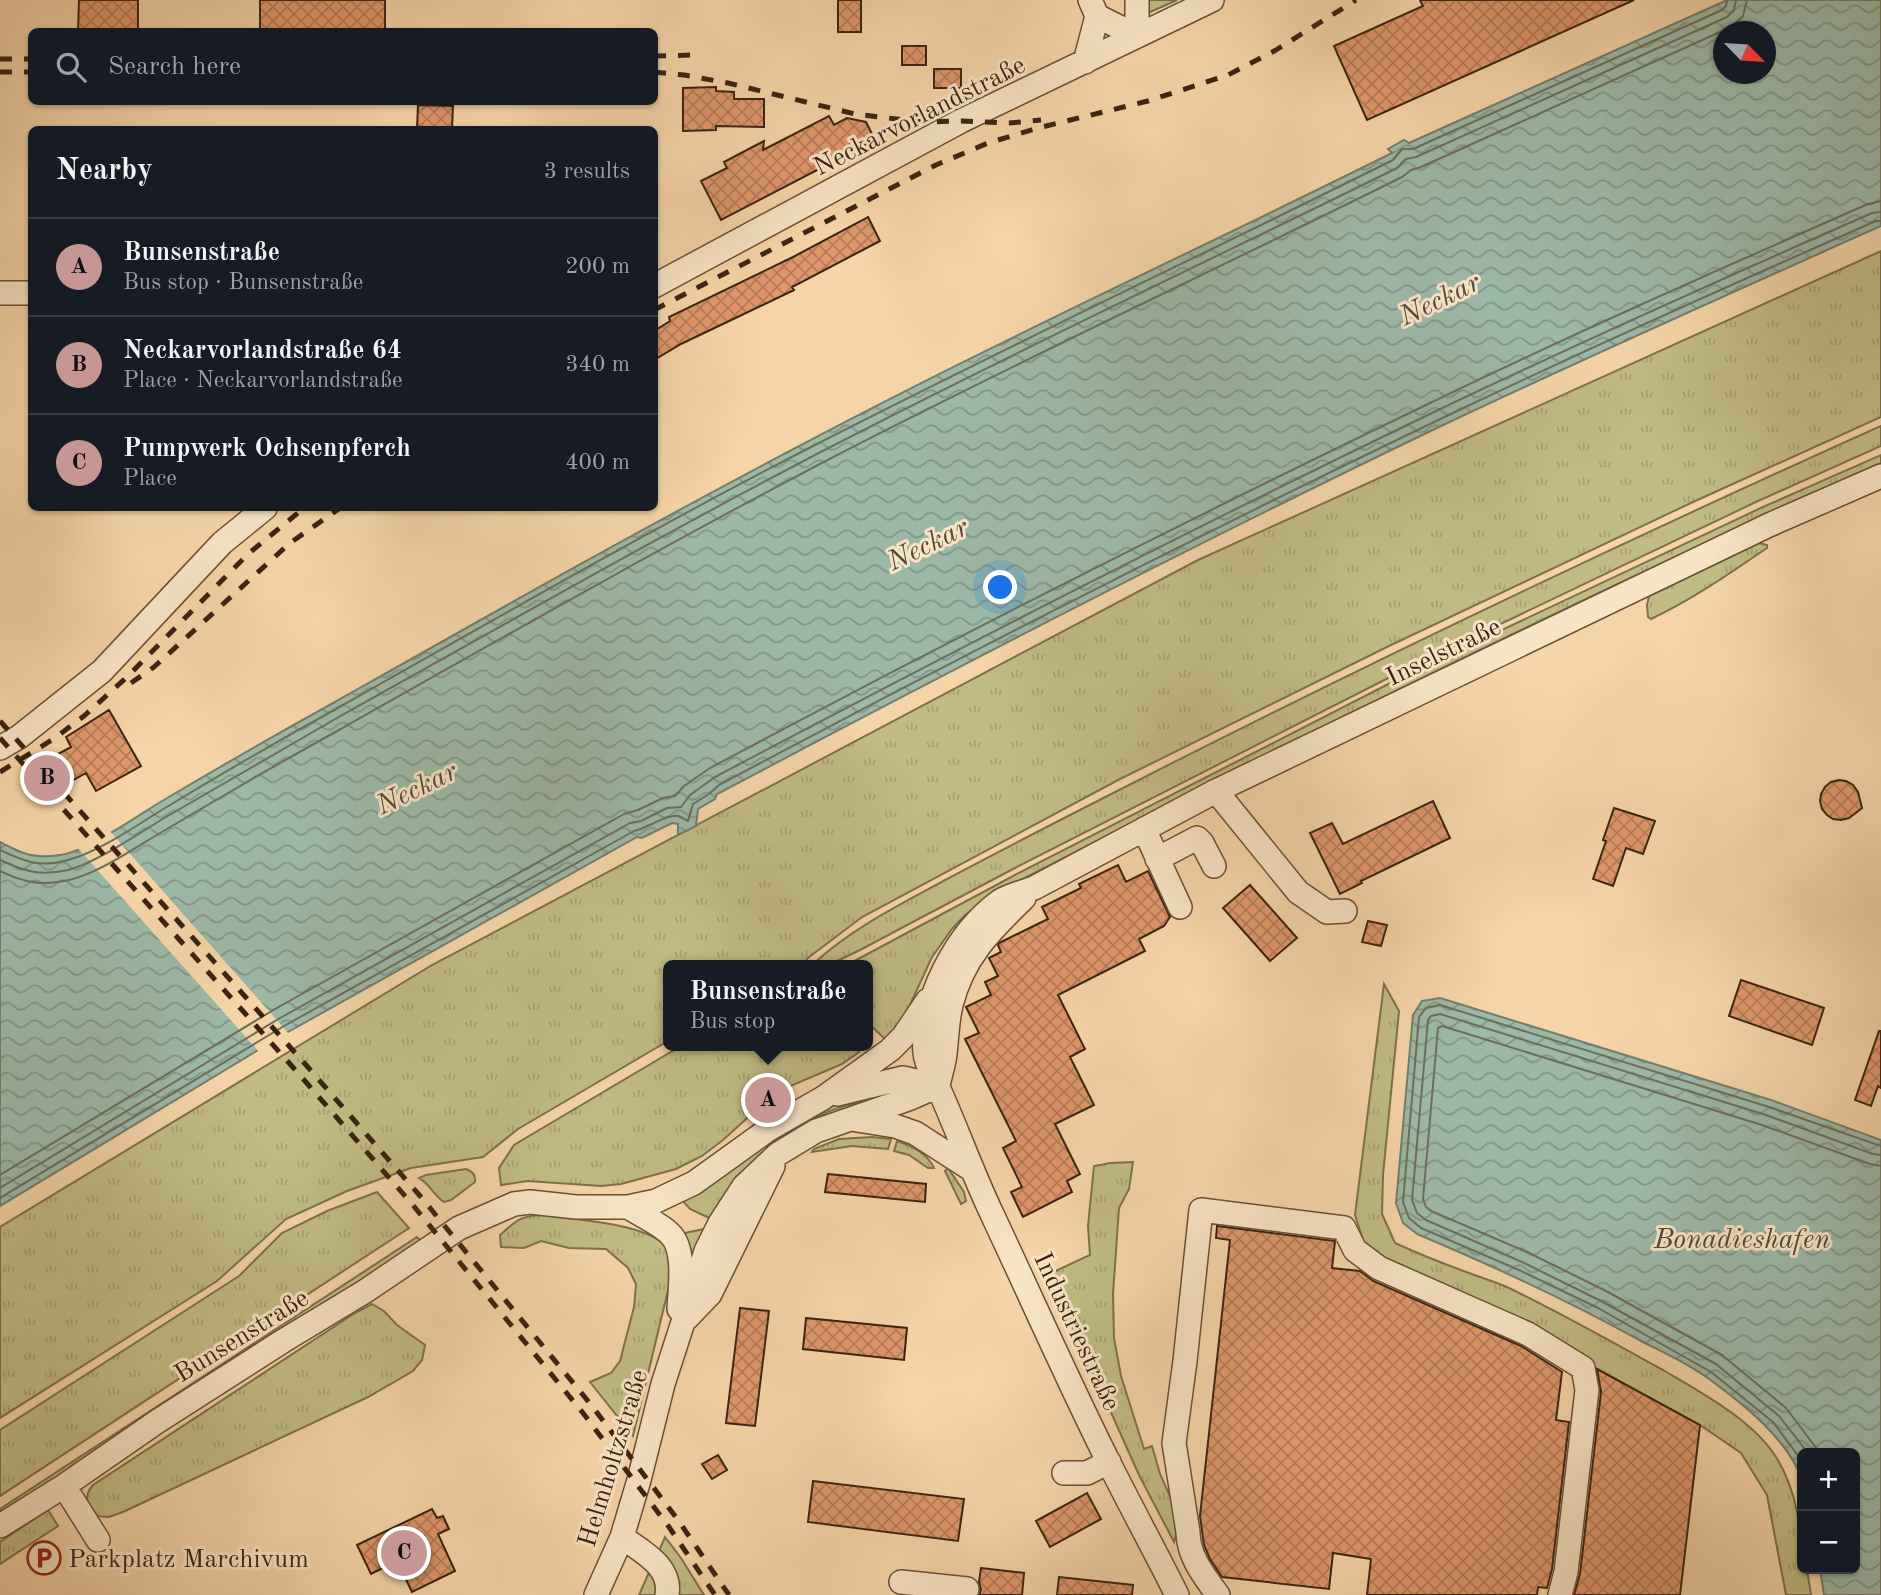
<!DOCTYPE html>
<meta charset="utf-8">
<style>
body{margin:0;font-family:"Old Standard TT",serif;background:#242831;color:#f1f3f6}
.controls{position:absolute;right:21px;bottom:21px;display:grid;overflow:hidden;border-radius:10px;box-shadow:0 2px 5px #0004}
.controls button{width:63px;height:63px;display:grid;place-items:center;padding:0;border:0;border-bottom:2px solid #363941;background:#171b24;color:#f1f3f6;font:35px sans-serif}
.compass{position:absolute;left:1713px;top:21px;width:63px;height:63px;border-radius:50%;background:#171b24;box-shadow:0 2px 5px #0004;rotate:115deg}
.you{position:absolute;left:1001px;top:588px;width:24px;height:24px;margin:-18px;border:5px solid #fff;border-radius:50%;background:#1a73e8;box-shadow:0 0 0 10px #1a73e833}
.badge{display:grid;place-items:center;width:46px;height:46px;border-radius:50%;background:#c59692;color:#111;font-size:23px;font-weight:700}
.pin{position:absolute;translate:-50% -50%;border:4px solid #fff;box-shadow:0 2px 7px #0006}
.popup{position:absolute;left:663px;top:960px;width:210px;height:91px;box-sizing:border-box;display:grid;place-content:center;border-radius:10px;background:#171b24;filter:drop-shadow(0 2px 5px #0005);font-size:23px;white-space:nowrap;color:#9ea1a6}
.popup b{font-size:26px;color:#f1f3f6}
.popup::after{content:'';position:absolute;left:50%;top:100%;margin-left:-14px;border:14px solid transparent;border-top-color:#171b24}
.list{margin:0;padding:0;list-style:none}
h2{display:flex;justify-content:space-between;align-items:center;height:91px;margin:0;padding:0 28px;font-size:30px}
h2 small{font-size:23px;font-weight:400;color:#9ea1a6}
.list li{display:grid;grid-template-columns:46px 1fr auto;gap:21px;align-items:center;box-sizing:border-box;height:98px;padding:0 28px;border-top:2px solid #363941}
.list b{display:block;font-size:26px;white-space:nowrap}
.list p{margin:0;font-size:23px;white-space:nowrap;color:#9ea1a6}
.list em{font-size:23px;font-style:normal;color:#9ea1a6}
.icon{flex:none;width:38px;height:38px;fill:none;stroke:currentColor;stroke-width:2;stroke-linecap:round;stroke-linejoin:round}
.map{position:relative;flex:none;width:1881px;height:1595px;overflow:hidden}
.search{position:absolute;background:#171b24;box-shadow:0 2px 5px #0004;left:28px;top:28px;width:630px;height:77px;display:flex;align-items:center;gap:18px;box-sizing:border-box;padding:0 24px;border-radius:10px;color:#9ea1a6;font-size:26px}
.panel{position:absolute;background:#171b24;box-shadow:0 2px 5px #0004;left:28px;top:126px;width:630px;height:385px;border-radius:10px}
.map>svg:first-child{display:block}
.grass{fill:url(#grass-tufts);stroke:#7e704b;stroke-width:2}
.water{fill:url(#water-waves);stroke:#757d6b;stroke-width:2;fill-rule:evenodd}
.pier{fill:#f5d5a8}
.lines{fill:none;stroke-linecap:round;stroke-linejoin:round}
.shore{stroke:#6b6e5c;stroke-width:2}
.building{fill:url(#building-cross-hatch);stroke:#3a2312;stroke-width:2}
.minor-casing{stroke:#695038;stroke-width:26}
.minor{stroke:#f8e4c6;stroke-width:23}
.rail{stroke:#3a2312;stroke-width:5;stroke-dasharray:12 12;stroke-linecap:butt}
.labels{text-anchor:middle;stroke-width:6;stroke-linejoin:round;paint-order:stroke}
.street-label{font-size:26px;fill:#3a2312;stroke:#f8e4c6}
.poi-label{font-size:26px;fill:#3a2312;stroke:#f8e4c6;text-anchor:start}
.water-label{font-size:28px;font-style:italic;fill:#524837;stroke:#f8e4c6}
</style>
<div class="map">
<svg width="1881" height="1595" viewBox="0 0 1881 1595">
<defs>
<pattern id="grass-tufts" width="24" height="20" patternUnits="userSpaceOnUse" patternTransform="scale(1.75)"><rect width="24" height="20" fill="#c1bc84"/><path d="M3 7l-1-3M5 7V3M7 7l1-3M15 17l-1-3M17 17v-4M19 17l1-3" fill="none" stroke="#a7a171"/></pattern>
<pattern id="water-waves" width="16" height="10" patternUnits="userSpaceOnUse" patternTransform="scale(1.75)"><rect width="16" height="10" fill="#9cb9a7"/><path d="M0 5q4-4 8 0t8 0" fill="none" stroke="#809687"/></pattern>
<pattern id="building-cross-hatch" width="8" height="8" patternUnits="userSpaceOnUse" patternTransform="scale(1.75)"><rect width="8" height="8" fill="#df976b"/><path d="M0 0l8 8M0 8l8-8" fill="none" stroke="#b67b57"/></pattern>
</defs>
<rect width="100%" height="100%" fill="#f5d5a8"/>
<filter id="stains"><feTurbulence type="fractalNoise" baseFrequency=".00286" numOctaves="4"/><feColorMatrix values="0 0 0 0 .2 0 0 0 0 .09 0 0 0 0 .02 0 0 0 .5 -.17"/></filter>
<radialGradient id="worn" r=".72"><stop offset=".6" stop-color="#630" stop-opacity="0"/><stop offset="1" stop-color="#630" stop-opacity=".3"/></radialGradient>
<path class="grass" d="M1146 0H1177L1148 13Z
M1881 251V417L1693 502 1389 646 1120 779 862 917 808 958 802 965H668V1041L518 1129 483 1157 411 1168 347 1191 286 1219 217 1281 0 1418V1227L432 965 1198 560Z
M1881 426V446L1758 501 1402 671 1013 869 860 950 829 965H812C852 928 901 904 949 878 1007 847 1066 817 1125 787 1374 660 1627 540 1881 426Z
M1881 455V463C1589 593 1303 734 1019 881L965 915 952 929 932 957 902 1022 886 1040 868 1023V965H847L1015 875 1404 676 1763 507Z
M1759 543 1767 545V548C1729 574 1693 599 1651 619L1648 617 1647 605 1649 596Z
M1384 984 1399 1011 1383 1175 1382 1214 1395 1243C1419 1254 1444 1264 1469 1273 1482 1278 1496 1282 1509 1288 1561 1313 1612 1342 1663 1370 1699 1391 1753 1420 1776 1457 1797 1491 1802 1530 1802 1569H1807L1811 1595H1786L1767 1495 1741 1453 1700 1425 1597 1369 1502 1313 1381 1260 1364 1243 1355 1215Z
M681 1046H861L859 1052 842 1064 776 1092 723 1140 702 1156 676 1169 621 1184 601 1186 527 1181 501 1185 499 1168 514 1145Z
M894 1088 895 1095C871 1100 845 1104 823 1114 775 1136 736 1173 709 1218L690 1209 681 1199 821 1106Z
M872 1137 891 1139 888 1149 852 1146 812 1152 814 1149 839 1139Z
M897 1141C912 1146 927 1153 934 1168H928L909 1155 894 1151Z
M1133 1162 1129 1189 1119 1208 1113 1294 1114 1338 1121 1376 1144 1449 1152 1446 1160 1474 1178 1514 1179 1524 1174 1542 1139 1475 1049 1274 1090 1255 1088 1226 1094 1166 1110 1163Z
M948 1168 964 1192 966 1201 961 1204 945 1171Z
M466 1169C472 1171 476 1175 475 1182L451 1200 444 1202C434 1196 430 1184 419 1178L426 1175Z
M377 1192 409 1228 0 1496V1430L239 1276 282 1233 327 1211Z
M541 1215C570 1219 662 1223 671 1255 673 1262 671 1273 670 1282L633 1436 590 1382 611 1373 620 1361 634 1307 636 1284 628 1268 606 1249 569 1248 541 1241 524 1248 501 1247 500 1235C516 1221 520 1216 541 1215Z
M704 1229 693 1254 691 1257 680 1234Z
M417 1237 421 1241 0 1516V1509Z
M372 1304 384 1311 397 1325 425 1345 422 1360 413 1371 368 1397 123 1512 109 1517 97 1516C87 1507 83 1496 93 1485L355 1313Z
M48 1510 58 1526 0 1564V1542Z
M665 1537 681 1558 704 1595H676L659 1551Z
M650 1570 654 1574 659 1595H639Z"/>
<path class="water" d="M1727 0H1881V226C1733 292 1585 358 1439 427 1197 543 959 666 723 791L717 794 715 799 698 809 696 826 678 835V824L672 823 642 838 637 837 288 1032 0 1206V842C24 854 32 859 60 855 87 851 133 819 157 804 216 769 275 735 335 702 491 614 646 526 805 443 998 341 1197 250 1392 153L1388 149 1404 140 1409 143ZM1724 32H1766V74H1724Z
M1440 998 1771 1100 1881 1140V1595H1824L1820 1569H1855V1453H1802V1480C1789 1440 1742 1403 1709 1379 1688 1363 1662 1352 1639 1340 1567 1300 1493 1266 1417 1234L1403 1223 1396 1203 1413 1015 1422 1001Z"/>
<path class="pier" d="M108 829 290 1035 260 1053 76 846Z"/>
<g class="lines">
<path class="shore" d="M0 850C25 862 40 868 68 860 99 852 137 825 165 808 221 774 278 741 336 709 494 620 651 529 813 446 1004 348 1200 256 1393 160L1402 149H1413L1722 10 1726 6 1727 0
M0 860C25 872 41 876 68 870 98 862 139 833 166 817 223 784 280 751 337 718 496 629 654 539 815 455 1007 355 1203 264 1397 168L1406 159 1416 157 1727 17 1734 10 1736 0
M0 871C24 883 42 886 69 880 100 873 139 845 167 829 224 795 281 762 339 730 498 640 656 550 818 465 1010 365 1207 274 1402 177L1411 170 1421 167 1731 27 1743 16 1747 0
M0 1175 275 1009 624 814 638 810 663 798 675 796 684 786 710 768C946 642 1185 521 1426 405 1572 334 1720 269 1868 204L1881 201
M0 1188 280 1018 630 823 641 821 667 808 681 807 690 795 715 777C951 652 1189 530 1430 414 1576 344 1724 278 1872 213L1881 212
M0 1198 284 1026 634 831C646 829 668 813 678 816 681 817 684 819 688 821L693 804 709 794 719 785C955 659 1193 538 1434 422 1580 352 1728 286 1876 221H1881
M1808 1453 1779 1416 1716 1364 1601 1301 1522 1262 1426 1220 1417 1213 1412 1200 1428 1020 1431 1016 1440 1014 1766 1115 1873 1154 1881 1155
M1820 1453 1786 1408 1722 1355 1606 1291 1527 1252 1431 1211 1426 1207 1423 1199 1438 1028 1442 1026 1762 1125 1870 1164 1881 1166
M1802 1461 1773 1422 1711 1372 1598 1308 1519 1270 1421 1228 1409 1218 1403 1202 1419 1017 1426 1008 1440 1005 1769 1107 1881 1146"/>
</g>
<path class="building" d="M79 0H138V32H78Z
M260 0H385V32H260Z
M838 0H861V32H838Z
M1420 0H1634L1367 120 1334 46 1423 6Z
M902 46H926V65H902Z
M934 69H961V88H934Z
M716 87V91L734 92V99H764V127L716 126V130L683 131V88Z
M418 105 453 106 452 130H417Z
M829 116 834 125 847 118 866 122 875 140 721 220 701 181 727 168 724 162 764 141 763 150Z
M868 217 880 241 792 287 794 290 681 344 654 360V331L670 321 669 317 793 257Z
M109 710 141 766 96 791 86 773 42 798 27 771 71 747 66 737Z
M1839 780 1846 781 1853 785 1858 792 1862 808 1849 818 1841 820 1833 819 1827 815 1822 809 1820 801 1821 794 1825 787 1831 782Z
M1433 801 1450 838 1361 881 1362 883 1340 894 1310 833 1332 823 1343 844Z
M1614 808 1655 821 1643 854 1626 848 1613 886 1593 879 1606 841 1603 840Z
M1118 865 1126 882 1148 871 1170 917 1164 926 1139 939 1145 951 1058 995 1085 1049 1070 1057 1094 1105 1055 1124 1080 1174 1067 1181 1072 1192 1023 1217 1011 1192 1022 1187 1003 1148 1016 1141 965 1039 979 1033 966 1007 991 995 985 982 998 976 989 958 1001 952 998 945 999 943 1048 919 1042 907 1081 888 1079 884Z
M1250 885 1297 938 1270 961 1223 908Z
M1368 921 1387 925 1381 946 1362 942Z
M1741 980 1824 1008 1812 1045 1729 1016Z
M1879 1031H1881V1088L1878 1086 1871 1106 1855 1100Z
M828 1174 926 1184 925 1202 825 1192Z
M1217 1226 1335 1241 1332 1268 1360 1271 1373 1281 1521 1346 1562 1372 1556 1420 1569 1422 1552 1569 1547 1588 1538 1587 1537 1595H1367L1371 1559 1333 1553 1329 1589 1222 1577 1210 1559 1204 1545 1200 1516 1230 1240 1216 1238Z
M740 1308 769 1311 755 1426 726 1423Z
M806 1318 907 1328 904 1360 803 1349Z
M1597 1369 1700 1425 1680 1595H1574L1580 1574 1601 1392Z
M718 1455 727 1470 712 1479 702 1464Z
M813 1481 964 1499 958 1541 808 1522Z
M1087 1493 1101 1519 1050 1547 1036 1521Z
M432 1509 437 1518 443 1516 449 1529 438 1534 455 1571 412 1592 397 1561 371 1574 357 1545Z
M981 1568 1024 1573 1022 1595H979L981 1590 979 1582Z
M1059 1577 1133 1585 1132 1595H1057Z"/>
<g class="lines">
<defs>
<path id="minor" d="M1097 16 1137 36
M1137 36V0
M1085 62 1097 16 1090 0
M654 286 961 121 1212 0
M0 293H32
M0 748 19 737 102 671 222 543 265 508
M1216 791 1298 892 1327 912 1345 911
M1144 829 1180 907
M1157 859 1197 838 1202 843 1214 866
M938 1086C940 1075 944 1064 945 1054 947 1037 947 1021 951 1005 963 957 990 931 1024 898
M837 1094 903 1078 938 1086
M857 1120 895 1126 915 1133 971 1169
M628 1207C640 1215 661 1224 670 1234 686 1249 680 1288 679 1309
M687 1318 710 1294 773 1166
M1064 1473H1087L1109 1462
M64 1486 98 1540
M0 1526 64 1486 158 1421 283 1341 364 1292 459 1228 514 1204 530 1202 576 1207H628L656 1201 694 1183 769 1129 823 1098 890 1050 903 1037 928 1000
M622 1537C642 1552 672 1566 667 1595
M901 1582 967 1589
M596 1595 622 1537 639 1480 663 1384 706 1251 720 1223 744 1186 778 1154 816 1131 908 1099 938 1086
M1177 1595C1155 1551 1131 1507 1109 1463 1068 1381 1031 1297 992 1214 972 1172 957 1129 938 1087 934 1076 926 1065 925 1053 920 1000 958 931 1000 901 1010 895 1023 892 1034 888L1216 791 1769 525 1881 476
M1218 1595C1204 1576 1188 1556 1188 1532L1174 1443 1185 1361 1201 1210 1344 1228 1355 1250 1379 1268 1528 1334 1583 1368 1587 1390 1566 1572 1560 1595"/>
</defs>
<use href="#minor" class="minor-casing"/>
<use href="#minor" class="minor"/>
<path class="rail" d="M654 56 694 55
M0 59H32
M0 72H32
M654 72 684 75 728 83 855 114 888 118 923 122 961 121 1009 123 1041 120
M654 310 936 165 988 143 1038 128 1148 101 1228 75 1276 50 1356 0
M131 683 154 667 290 543 340 508
M0 721 306 1065 421 1197 592 1406 678 1520 729 1595
M0 738 298 1073 412 1204 583 1413 669 1527 715 1595
M0 772 55 738 84 716 127 677 248 554 304 508"/>
</g>
<defs>
<symbol id="parking-ring" viewBox="-11 -11 22 22"><circle r="9.5" fill="#f8e4c6" stroke="#8f2418" stroke-width="1.5"/><path d="M-3.5-5.5H1a3.5 3.5 0 0 1 0 7H-1V5.5H-3.5ZM-1-3.4V-.6H.8a1.4 1.4 0 0 0 0-2.8Z" fill="#8f2418"/></symbol>
</defs>
<g fill-rule="evenodd">
<use href="#parking-ring" x="25" y="1539" width="38" height="38"/>
</g>
<g class="labels">
<g class="street-label">
<text transform="translate(919 115) rotate(-27)" y="9">Neckarvorlandstraße</text>
<text transform="translate(1443 651) rotate(-26)" y="9">Inselstraße</text>
<text transform="translate(1078 1331) rotate(65)" y="9">Industriestraße</text>
<text transform="translate(241 1335) rotate(-32)" y="9">Bunsenstraße</text>
<text transform="translate(612 1458) rotate(-73)" y="9">Helmholtzstraße</text>
</g>
<g class="poi-label">
<text x="68" y="1567">Parkplatz Marchivum</text>
</g>
<g class="water-label">
<text transform="translate(1439 298) rotate(-26)" y="10">Neckar</text>
<text transform="translate(927 543) rotate(-26)" y="10">Neckar</text>
<text transform="translate(416 787) rotate(-26)" y="10">Neckar</text>
<text x="1742" y="1248">Bonadieshafen</text>
</g>
</g>
<rect width="100%" height="100%" filter="url(#stains)"/>
<rect width="100%" height="100%" fill="url(#worn)"/>
</svg>
<div class="controls">
<button>+</button>
<button>−</button>
</div>
<svg class="compass" viewBox="-18 -18 36 36"><path d="M0-13l5 13h-10z" fill="#e53935"/><path d="M0 13l5-13h-10z" fill="#9ea1a6"/></svg>
<div class="you"></div>
<div class="pin badge" style="left:768px;top:1100px">A</div>
<div class="popup"><b>Bunsenstraße</b>Bus stop</div>
<div class="pin badge" style="left:47px;top:778px">B</div>
<div class="pin badge" style="left:404px;top:1553px">C</div>
<div class="search"><svg class="icon" aria-label="search" viewBox="0 0 24 24"><circle cx="10" cy="10" r="6"/><path d="M15 15l6 6"/></svg>Search here</div>
<section class="panel">
<h2>Nearby<small>3 results</small></h2>
<ul class="list">
<li><span class="badge">A</span><div><b>Bunsenstraße</b><p>Bus stop · Bunsenstraße</p></div><em>200 m</em></li>
<li><span class="badge">B</span><div><b>Neckarvorlandstraße 64</b><p>Place · Neckarvorlandstraße</p></div><em>340 m</em></li>
<li><span class="badge">C</span><div><b>Pumpwerk Ochsenpferch</b><p>Place</p></div><em>400 m</em></li>
</ul>
</section>
</div>
